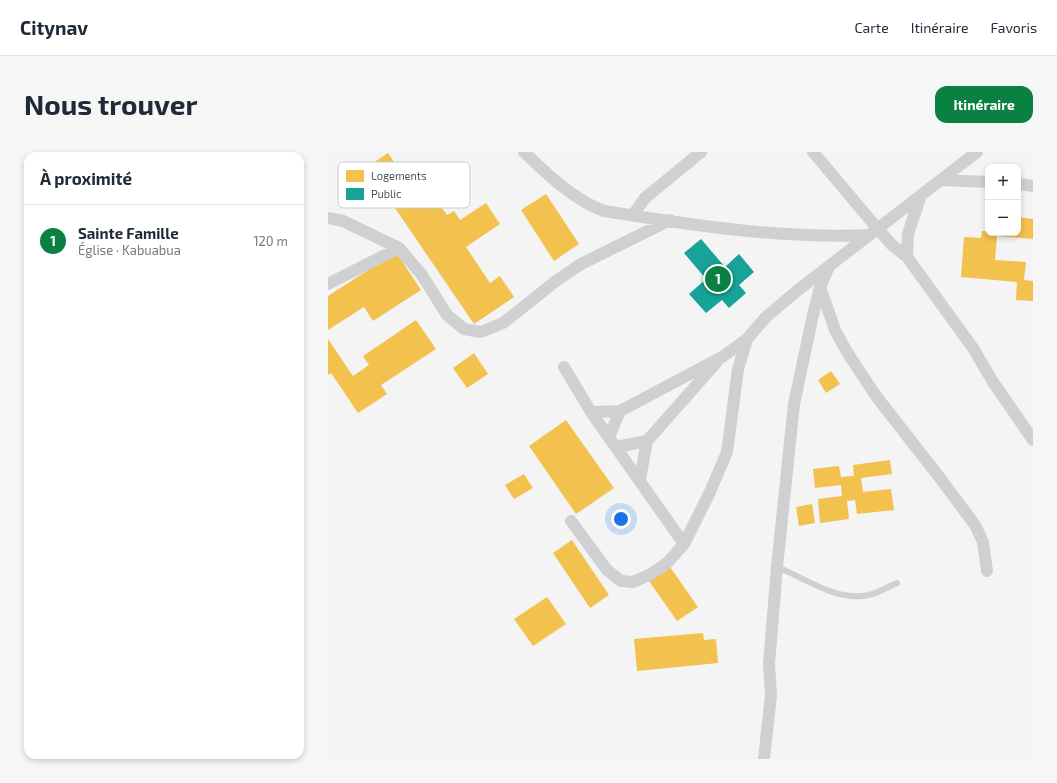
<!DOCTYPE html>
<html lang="fr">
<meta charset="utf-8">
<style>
body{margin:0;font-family:"Exo 2",sans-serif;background:#f6f6f7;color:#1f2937}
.controls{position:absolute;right:12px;top:12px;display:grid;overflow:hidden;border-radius:8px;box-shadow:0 2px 6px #0003}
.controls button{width:36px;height:36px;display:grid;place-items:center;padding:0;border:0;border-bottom:1px solid #e0e1e3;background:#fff;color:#1f2937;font:20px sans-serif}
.you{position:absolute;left:293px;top:367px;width:14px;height:14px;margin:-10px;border:3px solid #fff;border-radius:50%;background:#1a73e8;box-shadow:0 0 0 6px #1a73e833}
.badge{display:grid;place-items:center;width:26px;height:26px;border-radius:50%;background:#0b8043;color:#fff;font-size:13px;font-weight:700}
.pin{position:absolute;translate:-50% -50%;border:2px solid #fff;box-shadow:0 1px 4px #0006}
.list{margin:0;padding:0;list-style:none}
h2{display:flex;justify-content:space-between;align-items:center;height:52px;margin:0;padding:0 16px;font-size:17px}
h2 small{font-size:13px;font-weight:400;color:#747a83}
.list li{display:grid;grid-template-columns:26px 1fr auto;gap:12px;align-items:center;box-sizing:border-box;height:72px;padding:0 16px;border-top:1px solid #e0e1e3}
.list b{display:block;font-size:15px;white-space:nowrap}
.list p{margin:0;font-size:13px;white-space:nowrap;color:#747a83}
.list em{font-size:13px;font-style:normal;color:#747a83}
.map{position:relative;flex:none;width:705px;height:607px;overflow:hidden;border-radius:12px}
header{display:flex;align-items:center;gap:24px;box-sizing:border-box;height:56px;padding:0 20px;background:#fff;border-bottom:1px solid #e0e1e3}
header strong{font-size:19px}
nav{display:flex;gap:22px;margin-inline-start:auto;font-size:14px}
.intro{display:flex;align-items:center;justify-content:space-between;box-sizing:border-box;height:96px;padding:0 24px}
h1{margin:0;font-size:28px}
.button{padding:10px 18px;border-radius:12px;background:#0b8043;color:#fff;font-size:14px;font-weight:700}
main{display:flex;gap:24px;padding:0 24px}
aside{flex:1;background:#fff;border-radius:12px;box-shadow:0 2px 6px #0003}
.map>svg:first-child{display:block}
.homes{fill:#f2c14e}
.public{fill:#17a398}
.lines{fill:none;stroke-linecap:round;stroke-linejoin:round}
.service{stroke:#ced0d2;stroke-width:6}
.minor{stroke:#ced0d2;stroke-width:12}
.key{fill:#fff;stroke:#c9ccd0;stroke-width:1}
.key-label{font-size:11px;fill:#4a5661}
</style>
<header>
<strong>Citynav</strong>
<nav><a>Carte</a><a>Itinéraire</a><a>Favoris</a></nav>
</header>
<div class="intro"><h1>Nous trouver</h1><a class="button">Itinéraire</a></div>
<main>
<aside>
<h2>À proximité<small></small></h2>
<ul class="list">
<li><span class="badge">1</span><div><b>Sainte Famille</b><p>Église · Kabuabua</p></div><em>120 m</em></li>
</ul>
</aside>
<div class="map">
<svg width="705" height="607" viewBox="0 0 705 607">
<rect width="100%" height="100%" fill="#f4f4f4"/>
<path class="homes" d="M60 1 93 50 104 42 119 63 126 59 132 68 158 51 172 72 138 95 162 131 172 124 186 145 146 172 39 15Z
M218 42 251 92 226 109 193 58Z
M690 65 705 67V87L669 84 667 108 698 110 696 128 705 129V149L688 148 689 130 633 125 636 85 653 86 654 79H658L659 73 660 81H690Z
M68 100 93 138 45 169 36 155 0 178V144Z
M88 168 108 197 53 233 59 242 30 261 3 221 0 223V187L25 224 41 213 35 204Z
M146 201 160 222 139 236 125 216Z
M503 219 512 232 498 241 490 228Z
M238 268 286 336 248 362 201 294Z
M562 308 564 322 533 326 535 340 563 337 566 358 529 362 527 348 519 349 521 367 492 371 490 347 514 344 513 333 487 336 485 317 511 314 513 325 526 324 525 313Z
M196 322 205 336 186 347 177 333Z
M484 352 487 371 471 374 468 355Z
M244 388 281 443 262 456 225 401Z
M342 415 370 455 349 469 321 429Z
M219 445 238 472 205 494 186 467Z
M375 481 376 488 388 487 390 511 309 519 306 487Z"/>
<path class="public" d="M373 87 397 115 411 102 426 120 411 133 418 141 401 156 394 148 378 161 361 142 378 127 356 101Z"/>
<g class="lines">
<path class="service" d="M449 415C477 426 508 450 541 443 550 441 560 435 569 431"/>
<path class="minor" d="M196 0C219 22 246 48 276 59 363 73 453 87 541 83
M485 0 549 76 564 93 579 105 645 196 665 230 705 288
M614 28 660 30
M690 32 705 34
M305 63 317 46 373 0
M0 66 15 69 71 96 94 123 119 163 136 177 153 180 175 171 228 129 253 112 342 68
M579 105 580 82 592 46
M0 132 71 96
M492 135 507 178 519 200 548 244 612 326 647 373 655 390 659 419
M236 215 263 260 356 392
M263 260 292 259 394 205 419 187
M281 285 292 259
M288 295 319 289
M312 327 319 289 388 211
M243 369 279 418 293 429 305 430 323 422 339 411 356 392 382 340 399 300 410 217 419 187 438 165 470 138 649 0
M436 607 443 543 441 512 449 415 466 252 485 163 492 135 500 117"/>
</g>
<rect x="10" y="10" width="132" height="46" rx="6" class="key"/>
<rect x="18" y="18" width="18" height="12" fill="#f2c14e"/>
<rect x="18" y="36" width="18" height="12" fill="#17a398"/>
<g class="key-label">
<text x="43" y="28">Logements</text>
<text x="43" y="46">Public</text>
</g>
</svg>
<div class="controls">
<button>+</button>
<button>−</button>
</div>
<div class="you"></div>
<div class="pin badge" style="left:390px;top:127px">1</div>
</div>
</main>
